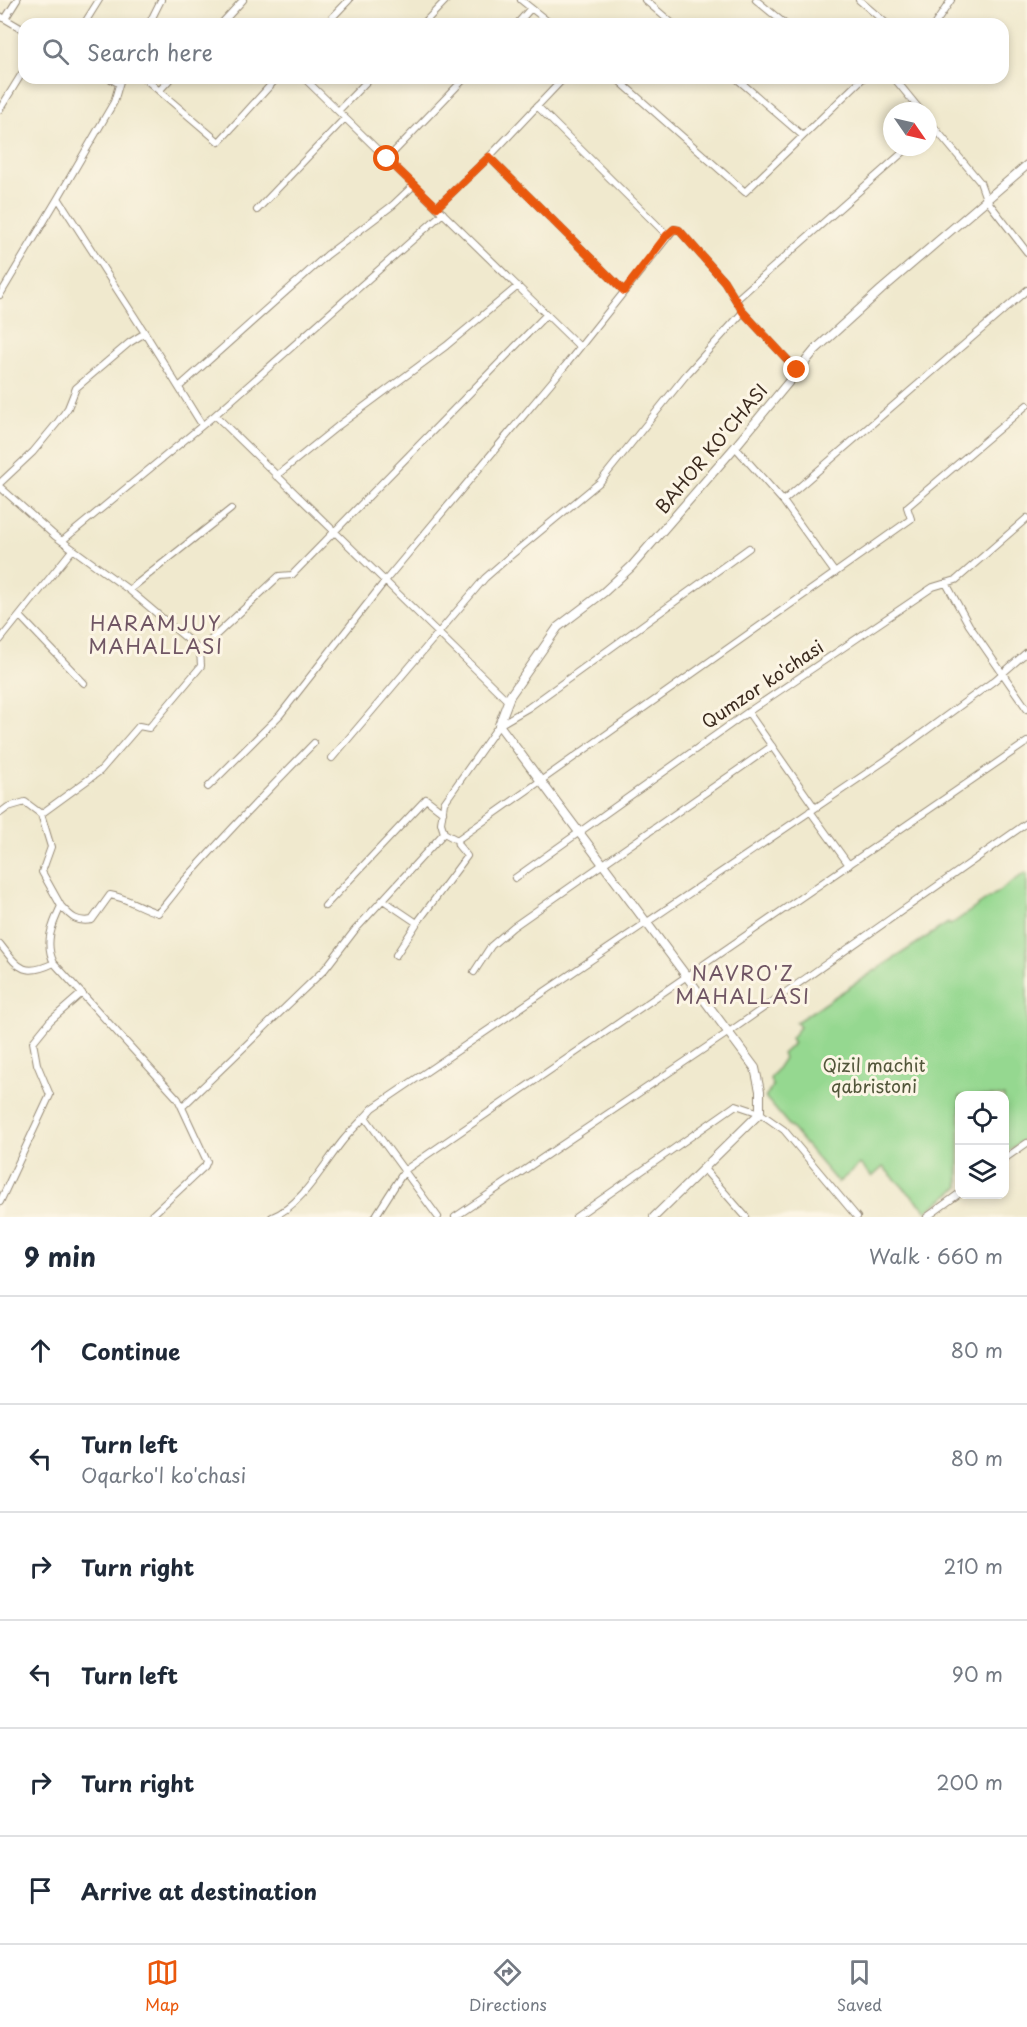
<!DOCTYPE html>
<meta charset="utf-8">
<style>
body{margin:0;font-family:"Playpen Sans",sans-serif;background:#f2f2f3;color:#1f2937}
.controls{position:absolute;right:18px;bottom:18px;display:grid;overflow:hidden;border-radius:12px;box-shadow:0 3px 9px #0003}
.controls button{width:54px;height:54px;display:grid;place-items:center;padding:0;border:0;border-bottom:2px solid #e0e1e3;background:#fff;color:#1f2937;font:30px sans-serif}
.compass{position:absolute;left:883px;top:102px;width:54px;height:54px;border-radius:50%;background:#fff;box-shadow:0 3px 9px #0003;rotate:124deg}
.stop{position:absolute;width:18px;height:18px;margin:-14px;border:4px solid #ea580c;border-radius:50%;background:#fff}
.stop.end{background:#ea580c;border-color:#fff;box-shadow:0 2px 6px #0008}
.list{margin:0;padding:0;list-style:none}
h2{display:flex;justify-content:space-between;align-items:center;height:78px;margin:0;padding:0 24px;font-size:26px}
h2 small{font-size:20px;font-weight:400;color:#747a83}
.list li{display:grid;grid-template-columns:39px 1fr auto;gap:18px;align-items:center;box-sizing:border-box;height:108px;padding:0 24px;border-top:2px solid #e0e1e3}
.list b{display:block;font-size:22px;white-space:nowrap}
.list p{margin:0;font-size:20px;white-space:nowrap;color:#747a83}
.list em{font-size:20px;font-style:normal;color:#747a83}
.icon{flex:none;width:33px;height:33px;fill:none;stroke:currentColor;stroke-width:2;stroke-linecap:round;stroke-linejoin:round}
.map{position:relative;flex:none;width:1027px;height:1217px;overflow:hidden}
.search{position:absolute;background:#fff;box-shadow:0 3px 9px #0003;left:18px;right:18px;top:18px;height:66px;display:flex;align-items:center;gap:15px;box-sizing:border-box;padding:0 21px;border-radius:18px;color:#747a83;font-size:22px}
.sheet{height:726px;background:#fff}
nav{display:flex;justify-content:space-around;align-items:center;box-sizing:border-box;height:84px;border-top:2px solid #e0e1e3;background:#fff;font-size:16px;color:#747a83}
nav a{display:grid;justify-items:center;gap:3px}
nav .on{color:#ea580c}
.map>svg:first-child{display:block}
.green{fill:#95d890;stroke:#688157;stroke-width:1.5}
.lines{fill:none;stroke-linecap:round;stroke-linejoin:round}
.minor-casing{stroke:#968a76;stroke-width:8}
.tertiary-casing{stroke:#968a76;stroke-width:10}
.minor{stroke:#fff;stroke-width:6}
.tertiary{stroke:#fff;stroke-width:8}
.route{stroke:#ea580c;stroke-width:8}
.labels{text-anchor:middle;stroke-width:6;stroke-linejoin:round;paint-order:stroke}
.street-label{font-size:18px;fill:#3b2a1e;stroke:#fcf5e5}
.park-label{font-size:18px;fill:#52563a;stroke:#fcf5e5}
.neighbourhood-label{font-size:20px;letter-spacing:1.5px;fill:#705664;stroke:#fcf5e5}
</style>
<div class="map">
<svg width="1027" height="1217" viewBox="0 0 1027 1217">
<rect width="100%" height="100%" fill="#fcf5e5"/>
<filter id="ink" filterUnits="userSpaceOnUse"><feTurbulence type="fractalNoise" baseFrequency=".0167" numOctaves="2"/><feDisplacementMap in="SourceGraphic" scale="12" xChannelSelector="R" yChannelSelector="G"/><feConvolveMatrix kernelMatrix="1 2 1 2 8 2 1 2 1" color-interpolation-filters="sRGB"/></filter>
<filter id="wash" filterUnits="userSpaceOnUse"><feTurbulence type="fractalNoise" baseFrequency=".008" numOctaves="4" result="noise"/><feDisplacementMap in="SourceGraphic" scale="24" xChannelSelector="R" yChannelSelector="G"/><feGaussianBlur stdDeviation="1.35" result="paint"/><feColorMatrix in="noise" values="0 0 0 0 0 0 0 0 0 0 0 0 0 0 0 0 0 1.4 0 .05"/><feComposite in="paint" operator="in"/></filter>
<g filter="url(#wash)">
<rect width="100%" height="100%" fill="#f0e9ce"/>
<path class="green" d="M1025 873 1027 877V1137L1005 1154 1004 1096H960L959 1187 927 1211 883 1167 872 1177 860 1164 838 1183 765 1097 773 1086 770 1079 784 1058 782 1054 794 1043 791 1038 800 1027 796 1022 948 923 950 925Z"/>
</g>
<g filter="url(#ink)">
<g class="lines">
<defs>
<path id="minor" d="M521 0 551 24
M645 0 673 24
M756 0 785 24
M859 0 887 24
M0 16 24 30
M5 19 17 0
M84 24 99 0
M149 24 161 0
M221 24 243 0
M326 24 349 0
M423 24 446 0
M517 24 531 8
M935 24 951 0
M109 78 118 83
M121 78 114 102 58 198 145 333 202 425
M144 78 219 142 277 78
M304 78 580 347
M616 78 745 192 863 78
M736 78 803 136
M894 78 921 111
M159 91 171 78
M537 106 667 235
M0 109 24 70
M338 111 370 78
M928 120 980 182 986 199 1027 252
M489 157 624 291
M387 159 465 78
M437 207 489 157 564 78
M257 210 345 118
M0 295 58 198
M737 299 909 147
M179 387 327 255 393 205 414 185
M215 415 508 701
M735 447 783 501 835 573
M276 476 338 426 446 346 518 286
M0 483 33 452 57 423 68 408 76 388 129 343 145 333
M0 487 55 536 129 590 200 650
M783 501 1027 290
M62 541 215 415 443 213
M946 583 969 625 1027 709
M129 590 231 509
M20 616 84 683
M0 640 73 549
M748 712 815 808
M332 758 485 578 509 557 600 482 686 375 743 312
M208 787 280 715 385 581 565 366 674 229 679 230 724 281 743 312 797 370
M810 811 849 865
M0 813 8 807 25 802 41 814 51 847 42 872 61 906C52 925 44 943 54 963L178 1099 205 1157 207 1161 205 1166 150 1217
M41 814 100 771 139 726 149 728 201 666 200 650 279 576 292 575 546 315
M457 840 911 519 907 507 1027 405
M515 878 748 712 933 587 956 580 1027 518
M383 900 417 923
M61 906C71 917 77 923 92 920L110 895C128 898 140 908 158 913 167 903 175 892 184 881 226 834 270 788 314 743
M325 906 426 799 443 812
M0 944C18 967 23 978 54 963
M396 955 417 923 467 856 458 845 457 840 444 833 441 823 444 803 499 725 528 708 749 548
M474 972 491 946 513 927 772 746
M182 1107 325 969 355 930 444 833
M365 1117 438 1217
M1004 1159 1027 1143
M704 1169 746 1217
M0 1202 50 1095 37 1064 33 1042 50 1021 82 993
M272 1217C300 1207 323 1166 341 1143 351 1130 363 1120 373 1108L886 760 995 680 1027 652
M375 1217 405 1170 1027 742
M455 1217 729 1032 1027 823
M576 1217 736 1105 760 1113 784 1130 857 1217
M927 1217 960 1193"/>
<path id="tertiary" d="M654 1217 760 1113V1091L755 1068 499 725 510 696 558 627 604 592 631 567 735 447 815 350 881 290 1027 165"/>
</defs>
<use href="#minor" class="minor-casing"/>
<use href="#tertiary" class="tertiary-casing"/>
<use href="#minor" class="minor"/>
<use href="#tertiary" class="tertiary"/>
</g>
</g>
<g class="lines" filter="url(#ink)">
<path class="route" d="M387 159 437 207 489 157 624 291 667 235 674 229 679 230 724 281 743 312 797 370"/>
</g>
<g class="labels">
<g class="street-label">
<text transform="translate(712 449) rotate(-50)" y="6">BAHOR KO'CHASI</text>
<text transform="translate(763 685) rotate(-34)" y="6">Qumzor ko'chasi</text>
</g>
<g class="park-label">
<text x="874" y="1072">Qizil machit<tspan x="874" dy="21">qabristoni</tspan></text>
</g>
<g class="neighbourhood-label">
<text x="156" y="631">HARAMJUY<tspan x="156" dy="23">MAHALLASI</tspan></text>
<text x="743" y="981">NAVRO'Z<tspan x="743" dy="23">MAHALLASI</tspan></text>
</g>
</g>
</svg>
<div class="controls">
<button><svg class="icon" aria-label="locate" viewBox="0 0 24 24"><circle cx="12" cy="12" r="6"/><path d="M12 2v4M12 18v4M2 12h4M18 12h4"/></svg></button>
<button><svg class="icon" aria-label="layers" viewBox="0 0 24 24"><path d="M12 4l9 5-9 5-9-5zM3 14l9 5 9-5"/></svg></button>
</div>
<svg class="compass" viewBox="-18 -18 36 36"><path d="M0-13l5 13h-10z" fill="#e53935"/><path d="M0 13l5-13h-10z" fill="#747a83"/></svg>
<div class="stop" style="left:387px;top:159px"></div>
<div class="stop end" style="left:797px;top:370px"></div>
<div class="search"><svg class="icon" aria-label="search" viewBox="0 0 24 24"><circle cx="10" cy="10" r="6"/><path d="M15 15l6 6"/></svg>Search here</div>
</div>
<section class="sheet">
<h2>9 min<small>Walk · 660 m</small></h2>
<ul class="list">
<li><svg class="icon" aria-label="ahead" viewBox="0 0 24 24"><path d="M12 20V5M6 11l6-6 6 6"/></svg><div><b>Continue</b></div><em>80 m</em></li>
<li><svg class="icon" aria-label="left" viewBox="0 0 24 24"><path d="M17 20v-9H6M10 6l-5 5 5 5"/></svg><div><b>Turn left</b><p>Oqarko'l ko'chasi</p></div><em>80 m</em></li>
<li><svg class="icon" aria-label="right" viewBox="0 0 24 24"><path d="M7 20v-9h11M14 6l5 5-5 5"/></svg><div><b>Turn right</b></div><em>210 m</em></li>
<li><svg class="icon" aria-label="left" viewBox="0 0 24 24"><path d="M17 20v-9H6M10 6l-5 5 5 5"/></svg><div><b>Turn left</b></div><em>90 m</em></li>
<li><svg class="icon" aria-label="right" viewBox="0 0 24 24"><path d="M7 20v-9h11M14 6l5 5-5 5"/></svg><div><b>Turn right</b></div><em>200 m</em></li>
<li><svg class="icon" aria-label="arrive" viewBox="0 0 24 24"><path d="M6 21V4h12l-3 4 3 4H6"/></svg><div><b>Arrive at destination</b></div></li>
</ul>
</section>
<nav>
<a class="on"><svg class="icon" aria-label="map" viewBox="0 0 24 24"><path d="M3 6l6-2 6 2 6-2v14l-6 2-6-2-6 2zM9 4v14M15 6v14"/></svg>Map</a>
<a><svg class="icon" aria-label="directions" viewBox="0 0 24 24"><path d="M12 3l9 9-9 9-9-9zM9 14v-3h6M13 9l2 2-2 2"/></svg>Directions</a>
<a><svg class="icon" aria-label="saved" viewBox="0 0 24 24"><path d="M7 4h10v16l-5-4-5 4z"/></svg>Saved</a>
</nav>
